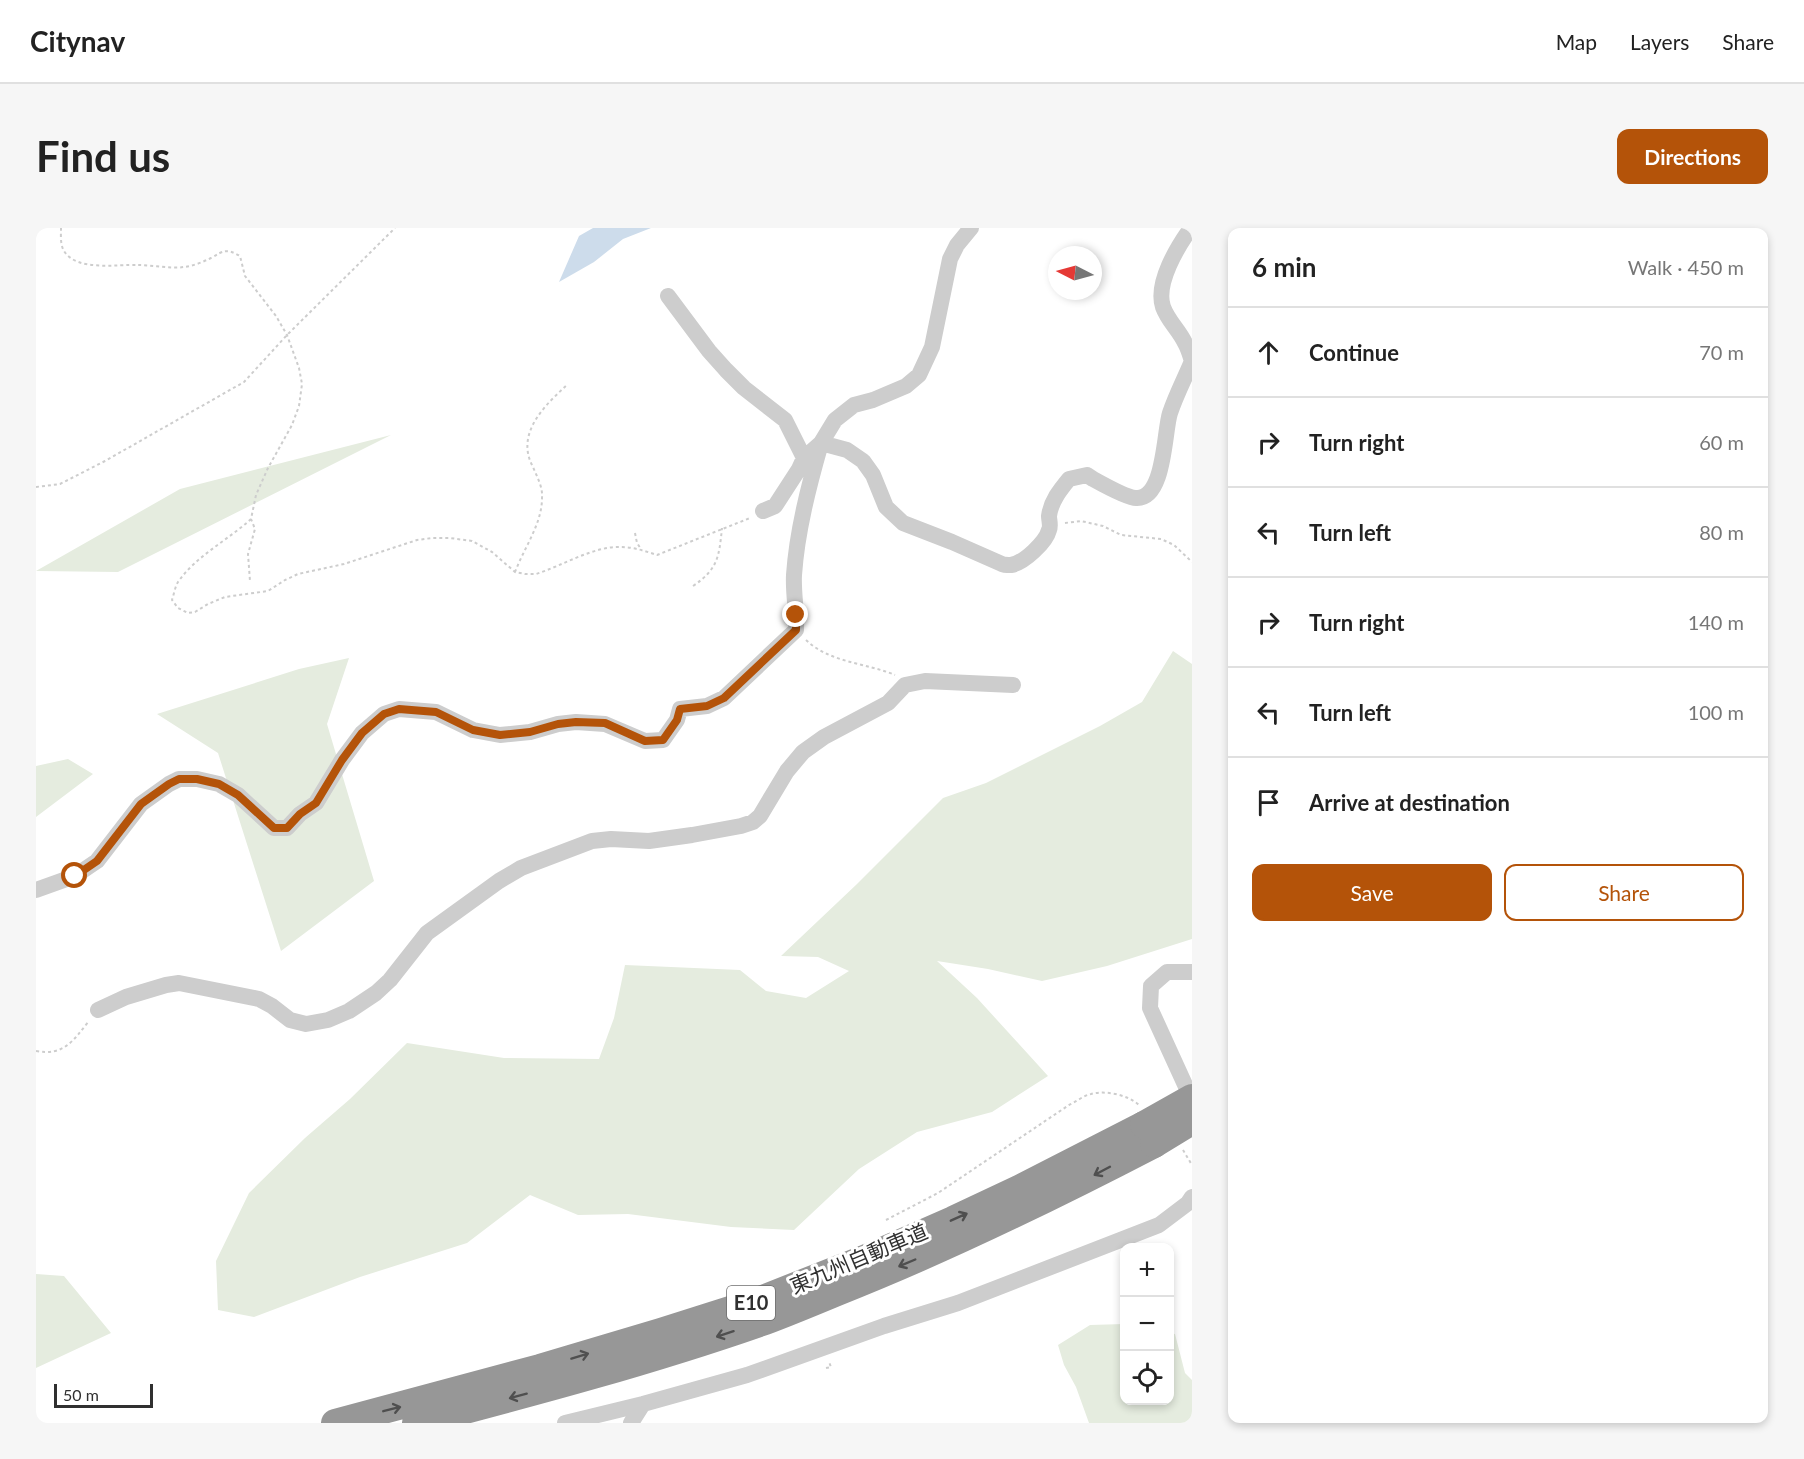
<!DOCTYPE html>
<meta charset="utf-8">
<style>
body{margin:0;font-family:Lato,"Noto Sans JP",sans-serif;background:#f6f6f6;color:#222}
.controls{position:absolute;right:18px;bottom:18px;display:grid;overflow:hidden;border-radius:12px;box-shadow:0 3px 9px #0003}
.controls button{width:54px;height:54px;display:grid;place-items:center;padding:0;border:0;border-bottom:2px solid #e0e0e0;background:#fff;color:#222;font:30px sans-serif}
.compass{position:absolute;left:1012px;top:18px;width:54px;height:54px;border-radius:50%;background:#fff;box-shadow:0 3px 9px #0003;rotate:276deg}
.scale{position:absolute;left:18px;bottom:15px;width:99px;box-sizing:border-box;padding-left:6px;border:3px solid #303030;border-top:0;font-size:16px;line-height:21px;white-space:nowrap;color:#303030;-webkit-text-stroke:4px #fff;paint-order:stroke}
.stop{position:absolute;width:18px;height:18px;margin:-14px;border:4px solid #b45309;border-radius:50%;background:#fff}
.stop.end{background:#b45309;border-color:#fff;box-shadow:0 2px 6px #0008}
.list{margin:0;padding:0;list-style:none}
h2{display:flex;justify-content:space-between;align-items:center;height:78px;margin:0;padding:0 24px;font-size:26px}
h2 small{font-size:20px;font-weight:400;color:#767676}
.list li{display:grid;grid-template-columns:39px 1fr auto;gap:18px;align-items:center;box-sizing:border-box;height:90px;padding:0 24px;border-top:2px solid #e0e0e0}
.list b{display:block;font-size:22px;white-space:nowrap}
.list em{font-size:20px;font-style:normal;color:#767676}
.actions{display:flex;gap:12px;padding:18px 24px}
.actions a{flex:1;padding:14px 0;border:2px solid #b45309;border-radius:12px;text-align:center;font-size:21px;color:#b45309}
.actions .main{background:#b45309;color:#fff}
.icon{flex:none;width:33px;height:33px;fill:none;stroke:currentColor;stroke-width:2;stroke-linecap:round;stroke-linejoin:round}
.map{position:relative;flex:none;width:1156px;height:1195px;overflow:hidden;border-radius:12px}
header{display:flex;align-items:center;gap:36px;box-sizing:border-box;height:84px;padding:0 30px;background:#fff;border-bottom:2px solid #e0e0e0}
header strong{font-size:28px}
nav{display:flex;gap:33px;margin-inline-start:auto;font-size:21px}
.intro{display:flex;align-items:center;justify-content:space-between;box-sizing:border-box;height:144px;padding:0 36px}
h1{margin:0;font-size:42px}
.button{padding:15px 27px;border-radius:12px;background:#b45309;color:#fff;font-size:21px;font-weight:700}
main{display:flex;gap:36px;padding:0 36px}
aside{flex:1;background:#fff;border-radius:12px;box-shadow:0 3px 9px #0003}
.map>svg:first-child{display:block}
.green{fill:#e5ecdf}
.water{fill:#cddceb}
.lines{fill:none;stroke-linecap:round;stroke-linejoin:round}
.path{stroke:#cdcdcd;stroke-width:2;stroke-dasharray:3 3;stroke-linecap:butt}
.street{stroke:#cdcdcd;stroke-width:16}
.highway{stroke:#979797;stroke-width:28}
.highway-bridge{stroke:#979797;stroke-width:28}
.oneway{stroke:#4f4f4f}
.route{stroke:#b45309;stroke-width:8}
.labels{text-anchor:middle;stroke-width:6;stroke-linejoin:round;paint-order:stroke}
.shield{fill:#fff;stroke:#6e6e6e;stroke-width:1.5}
.shield-label{font-size:20px;font-weight:bold;fill:#303030}
.street-label{font-size:21px;fill:#303030;stroke:#fff}
</style>
<header>
<strong>Citynav</strong>
<nav><a>Map</a><a>Layers</a><a>Share</a></nav>
</header>
<div class="intro"><h1>Find us</h1><a class="button">Directions</a></div>
<main>
<div class="map">
<svg width="1156" height="1195" viewBox="0 0 1156 1195">
<rect width="100%" height="100%" fill="#fff"/>
<path class="green" d="M355 207 82 344 0 343 144 261Z
M1137 423 1156 436V711L1071 738 1006 753 952 741 901 733 941 770 1012 848 956 884 881 904 823 941 758 1002 695 999 592 986 542 987 494 967 431 1015 324 1049 218 1089 182 1082 180 1033 213 965 269 910 314 871 371 815 468 830 563 831 578 790 589 737 704 742 730 763 770 770 813 743 782 729 745 728 821 656 907 570 950 555 1064 498 1106 474Z
M313 430 291 496 338 653 245 723 182 525 121 486 263 441Z
M32 531 57 546 0 589V538Z
M0 1046 28 1048 75 1105 0 1140Z
M1088 1096V1172H1134V1105L1139 1106 1149 1145 1156 1152V1195H1053L1040 1159 1028 1137 1022 1117 1054 1097Z"/>
<path class="water" d="M557 0H615L587 11 558 34 523 54 543 8Z"/>
<g class="lines">
<path class="path" d="M25 0C25 7 24 16 28 23 41 44 82 36 102 37 117 37 134 41 148 39 157 38 167 34 175 30 187 23 190 20 204 28L209 48 240 88 251 107 263 140 266 156 263 178 256 197 232 240 220 267 215 291 219 301 212 326 214 353
M0 259 24 256 69 233 208 154 251 107 359 0
M215 291C192 312 160 328 142 354 139 359 138 366 136 372L142 380 152 385 159 384 172 376 189 369 232 363 249 352 262 346 308 336 381 312 396 310H414L436 313 456 324 479 344 489 346H500C526 338 557 318 585 319 597 319 609 323 621 327L714 290
M1029 295 1045 293 1067 298 1085 307 1125 311 1138 317 1156 334
M599 305 601 315 605 321
M479 344C488 320 506 296 506 270 507 259 501 249 497 239 479 206 508 178 531 157
M657 358C682 341 683 329 686 300
M770 412C794 435 831 435 859 447
M0 823C28 828 37 813 53 793
M1147 922 1156 937
M850 992 902 965 1033 877C1040 874 1048 867 1055 866 1070 862 1092 867 1103 877
M790 1140 795 1139 793 1134"/>
<path class="street" d="M632 68 673 123 690 142 708 160 749 192 768 230
M727 283 739 278 763 241 768 230 785 215 799 192 818 177 837 172 870 158 883 147 896 119 914 31 921 17 935 0
M0 662 39 648 61 633 105 576 133 556 143 551H161L183 556 202 567 238 600H251L264 586 280 575 306 532 326 505 348 486 363 481 400 484 437 502 464 507 494 504 522 496 540 494 569 496 609 513 627 512 641 492 644 481 671 478 688 470 760 402C761 383 757 365 758 347 761 303 773 257 785 215L811 222 827 233 837 247 850 279 867 295 916 314 966 336C968 337 974 337 975 337 988 335 1010 314 1013 302 1015 298 1013 292 1013 288 1015 273 1024 262 1033 251L1051 247 1057 251C1066 256 1091 270 1100 270 1129 272 1128 203 1134 185 1140 167 1149 150 1156 133 1154 127 1152 120 1149 115 1143 102 1132 93 1127 79 1119 55 1142 18 1155 0
M1156 744H1131L1115 758 1114 780 1156 872
M62 782 90 769 130 757 143 755 223 771 236 778 254 792 270 796 292 792 313 783 340 765 354 752 391 705 463 653 485 640 556 613 575 611 613 613 656 607 705 598 717 594 724 588 751 543 767 524 788 509 852 475 869 457 889 453 977 457
M529 1195 607 1176 711 1147 848 1098 922 1075 1123 997 1152 975 1156 969
M595 1195 607 1176"/>
<path class="highway" d="M299 1195 504 1140 625 1104 719 1074 828 1031 917 992 983 961 1108 897
M380 1195C498 1164 615 1133 729 1093 753 1084 777 1074 801 1064 910 1021 1014 970 1118 916"/>
<path class="highway-bridge" d="M1108 897 1156 870
M1118 916 1156 893"/>
</g>
<defs><path id="oneway-shaft" d="M-6 0H5M1.5-3L5.5 0L1.5 3" fill="none" stroke-width="1.6" stroke-linecap="round" stroke-linejoin="round" transform="scale(1.5)"/></defs>
<g class="oneway">
<use href="#oneway-shaft" transform="translate(1066 943) rotate(152)"/>
<use href="#oneway-shaft" transform="translate(923 989) rotate(-24)"/>
<use href="#oneway-shaft" transform="translate(871 1035) rotate(157)"/>
<use href="#oneway-shaft" transform="translate(689 1106) rotate(162)"/>
<use href="#oneway-shaft" transform="translate(544 1128) rotate(-17)"/>
<use href="#oneway-shaft" transform="translate(482 1168) rotate(165)"/>
<use href="#oneway-shaft" transform="translate(356 1181) rotate(-14)"/>
</g>
<g class="lines">
<path class="route" d="M39 648 61 633 105 576 133 556 143 551H161L183 556 202 567 238 600H251L264 586 280 575 306 532 326 505 348 486 363 481 400 484 437 502 464 507 494 504 522 496 540 494 569 495 609 513 627 512 641 492 644 481 671 478 688 470 760 402V387"/>
</g>
<g class="labels">
<rect class="shield" x="691" y="1058" width="48" height="34" rx="4.5"/>
<g class="shield-label">
<text x="715" y="1082">E10</text>
</g>
<g class="street-label">
<text transform="translate(823 1031) rotate(-23)" y="7">東九州自動車道</text>
</g>
</g>
</svg>
<div class="controls">
<button>+</button>
<button>−</button>
<button><svg class="icon" aria-label="locate" viewBox="0 0 24 24"><circle cx="12" cy="12" r="6"/><path d="M12 2v4M12 18v4M2 12h4M18 12h4"/></svg></button>
</div>
<svg class="compass" viewBox="-18 -18 36 36"><path d="M0-13l5 13h-10z" fill="#e53935"/><path d="M0 13l5-13h-10z" fill="#767676"/></svg>
<div class="scale">50 m</div>
<div class="stop" style="left:39px;top:648px"></div>
<div class="stop end" style="left:760px;top:387px"></div>
</div>
<aside>
<h2>6 min<small>Walk · 450 m</small></h2>
<ul class="list">
<li><svg class="icon" aria-label="ahead" viewBox="0 0 24 24"><path d="M12 20V5M6 11l6-6 6 6"/></svg><div><b>Continue</b></div><em>70 m</em></li>
<li><svg class="icon" aria-label="right" viewBox="0 0 24 24"><path d="M7 20v-9h11M14 6l5 5-5 5"/></svg><div><b>Turn right</b></div><em>60 m</em></li>
<li><svg class="icon" aria-label="left" viewBox="0 0 24 24"><path d="M17 20v-9H6M10 6l-5 5 5 5"/></svg><div><b>Turn left</b></div><em>80 m</em></li>
<li><svg class="icon" aria-label="right" viewBox="0 0 24 24"><path d="M7 20v-9h11M14 6l5 5-5 5"/></svg><div><b>Turn right</b></div><em>140 m</em></li>
<li><svg class="icon" aria-label="left" viewBox="0 0 24 24"><path d="M17 20v-9H6M10 6l-5 5 5 5"/></svg><div><b>Turn left</b></div><em>100 m</em></li>
<li><svg class="icon" aria-label="arrive" viewBox="0 0 24 24"><path d="M6 21V4h12l-3 4 3 4H6"/></svg><div><b>Arrive at destination</b></div></li>
</ul>
<div class="actions"><a class="main">Save</a><a>Share</a></div>
</aside>
</main>
